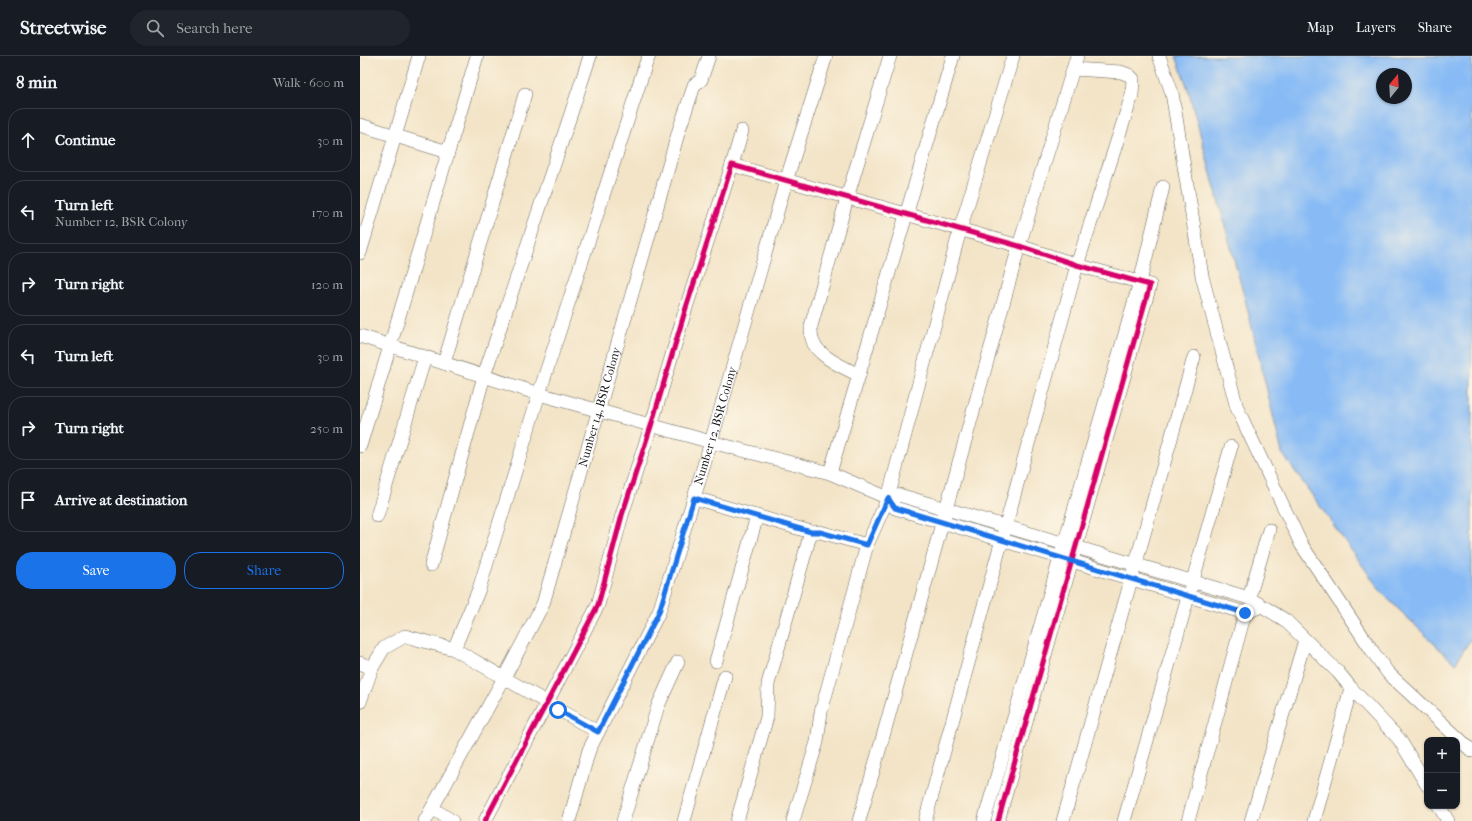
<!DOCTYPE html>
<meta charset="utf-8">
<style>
body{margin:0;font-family:"IM FELL French Canon",serif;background:#20242c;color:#f1f3f6}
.controls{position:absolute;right:12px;bottom:12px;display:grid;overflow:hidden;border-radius:8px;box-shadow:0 1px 3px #0004}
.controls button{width:36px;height:36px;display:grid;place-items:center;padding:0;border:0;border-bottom:1px solid #363941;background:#171b24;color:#f1f3f6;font:20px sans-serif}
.compass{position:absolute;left:1016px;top:12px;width:36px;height:36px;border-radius:50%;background:#171b24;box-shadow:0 1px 3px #0004;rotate:18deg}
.stop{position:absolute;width:12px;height:12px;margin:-9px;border:3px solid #1a73e8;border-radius:50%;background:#fff}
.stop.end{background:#1a73e8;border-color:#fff;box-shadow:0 1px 4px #0008}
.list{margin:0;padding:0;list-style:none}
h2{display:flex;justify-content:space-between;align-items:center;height:52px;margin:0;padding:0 16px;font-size:17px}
h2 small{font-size:13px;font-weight:400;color:#9ea1a6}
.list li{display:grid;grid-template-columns:26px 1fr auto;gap:12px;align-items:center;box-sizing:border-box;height:64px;margin:0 8px 8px;padding:0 8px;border:1px solid #363941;border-radius:16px}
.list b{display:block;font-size:15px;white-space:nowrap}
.list p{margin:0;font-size:13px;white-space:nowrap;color:#9ea1a6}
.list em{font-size:13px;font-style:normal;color:#9ea1a6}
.actions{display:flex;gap:8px;padding:12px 16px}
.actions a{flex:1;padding:9px 0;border:1px solid #1a73e8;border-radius:16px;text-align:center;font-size:14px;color:#1a73e8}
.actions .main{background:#1a73e8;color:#fff}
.icon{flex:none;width:22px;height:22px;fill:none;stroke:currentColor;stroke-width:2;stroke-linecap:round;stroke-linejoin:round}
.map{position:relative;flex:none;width:1112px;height:765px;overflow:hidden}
header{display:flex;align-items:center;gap:24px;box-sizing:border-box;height:56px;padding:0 20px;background:#171b24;border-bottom:1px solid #363941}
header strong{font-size:19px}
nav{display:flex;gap:22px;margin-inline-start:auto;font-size:14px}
.search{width:280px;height:36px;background:#20242c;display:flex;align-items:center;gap:10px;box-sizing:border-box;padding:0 14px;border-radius:22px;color:#9ea1a6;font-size:15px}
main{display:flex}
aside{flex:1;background:#171b24}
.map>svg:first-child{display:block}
.water{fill:#88bbf5;stroke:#526c88;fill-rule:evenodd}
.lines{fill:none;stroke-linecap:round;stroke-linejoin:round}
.minor-casing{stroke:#676258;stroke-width:14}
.minor{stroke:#fff;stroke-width:13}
.cycleway-casing{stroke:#fcf5e5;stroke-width:8}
.cycleway{stroke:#d6006c;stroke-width:5}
.route{stroke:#1a73e8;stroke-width:5}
.labels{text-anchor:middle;stroke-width:3;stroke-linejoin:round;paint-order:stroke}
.street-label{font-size:12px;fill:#1c1c1c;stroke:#fcf5e5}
</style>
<header>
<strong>Streetwise</strong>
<div class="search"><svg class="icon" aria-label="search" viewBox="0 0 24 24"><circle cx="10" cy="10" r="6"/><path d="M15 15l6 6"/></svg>Search here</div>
<nav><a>Map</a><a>Layers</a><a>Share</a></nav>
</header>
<main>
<aside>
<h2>8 min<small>Walk · 600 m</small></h2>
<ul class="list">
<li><svg class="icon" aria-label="ahead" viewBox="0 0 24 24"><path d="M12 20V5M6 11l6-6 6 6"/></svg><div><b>Continue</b></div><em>30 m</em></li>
<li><svg class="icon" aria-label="left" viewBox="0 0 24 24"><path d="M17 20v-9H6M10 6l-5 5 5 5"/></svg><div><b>Turn left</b><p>Number 12, BSR Colony</p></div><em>170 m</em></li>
<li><svg class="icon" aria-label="right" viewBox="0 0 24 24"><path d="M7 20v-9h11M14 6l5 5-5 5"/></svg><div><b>Turn right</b></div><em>120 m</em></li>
<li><svg class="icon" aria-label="left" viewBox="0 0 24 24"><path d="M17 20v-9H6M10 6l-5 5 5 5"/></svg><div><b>Turn left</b></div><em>30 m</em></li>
<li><svg class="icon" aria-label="right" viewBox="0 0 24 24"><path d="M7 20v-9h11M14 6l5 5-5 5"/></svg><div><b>Turn right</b></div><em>250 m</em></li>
<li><svg class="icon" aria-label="arrive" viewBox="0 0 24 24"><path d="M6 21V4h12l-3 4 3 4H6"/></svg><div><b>Arrive at destination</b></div></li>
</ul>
<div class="actions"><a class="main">Save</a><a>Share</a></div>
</aside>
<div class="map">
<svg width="1112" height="765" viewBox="0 0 1112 765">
<rect width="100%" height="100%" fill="#fcf5e5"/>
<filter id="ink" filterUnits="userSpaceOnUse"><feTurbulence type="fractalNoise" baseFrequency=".025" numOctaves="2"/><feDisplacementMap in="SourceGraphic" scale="8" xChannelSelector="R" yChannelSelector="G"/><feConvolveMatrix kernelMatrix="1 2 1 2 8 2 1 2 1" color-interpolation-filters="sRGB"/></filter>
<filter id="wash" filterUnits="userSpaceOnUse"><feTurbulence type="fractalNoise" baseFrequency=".012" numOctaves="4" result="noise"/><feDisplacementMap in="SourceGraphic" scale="16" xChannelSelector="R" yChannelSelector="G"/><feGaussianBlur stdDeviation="0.9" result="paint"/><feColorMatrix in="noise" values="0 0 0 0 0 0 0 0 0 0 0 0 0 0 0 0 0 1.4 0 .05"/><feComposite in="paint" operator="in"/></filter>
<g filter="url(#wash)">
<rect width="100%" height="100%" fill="#f3e4c7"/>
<path class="water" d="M816 0H1112V581L1095 608 1022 537 922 397 887 251 828 33ZM1022 18H1046V42H1022Z"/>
</g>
<g filter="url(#ink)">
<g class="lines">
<defs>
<g id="minor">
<path d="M799 0 812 37 842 220 877 352 941 488 1013 596 1028 617 1112 695"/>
<path d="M0 69 88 96"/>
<path d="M372 109 382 75"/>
<path d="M0 197 59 0"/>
<path d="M0 280 179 338 351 386 470 417 528 442 535 452 885 557 901 550"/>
<path d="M84 307 165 38"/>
<path d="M499 319C485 312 456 300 452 283 451 279 451 274 451 270L487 142 530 0"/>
<path d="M0 390 117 0"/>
<path d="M470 417 593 0"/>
<path d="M334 442 451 476H460L507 489"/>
<path d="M528 442 539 439 889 542 925 564 978 616 991 632 1039 683 1067 729"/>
<path d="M17 460 65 301"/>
<path d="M71 509 124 320 230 0"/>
<path d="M889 542 909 474"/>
<path d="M356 605 397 460"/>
<path d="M0 607 12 612 24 592 45 580 94 593"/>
<path d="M0 646 12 612"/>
<path d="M238 676 94 593 119 533 179 338 286 7 289 0"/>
<path d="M1079 750 1088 765"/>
<path d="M72 752 92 765"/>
<path id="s1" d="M65 765 144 622 183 548 319 74 332 36 334 29 341 24 349 0"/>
<path d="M125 765 238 549 262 459 291 370 325 255 372 109 659 190 717 209 790 229 638 765"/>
<path id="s2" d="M209 765 229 694 299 556 351 386 426 125 466 0"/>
<path d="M263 765 298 650 318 606"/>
<path d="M324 765 365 620"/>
<path d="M377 765 407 661 408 628 451 476"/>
<path d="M433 765 457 686 461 656 507 489 528 442 600 174 653 0"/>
<path d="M499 765 522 684 659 190 717 0"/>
<path d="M565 765 717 209 772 39 773 23 769 19 761 16 713 13"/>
<path d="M624 765 780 226 803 131"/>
<path d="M703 765 834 301"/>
<path d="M764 765 871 391"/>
<path d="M828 765 885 557"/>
<path d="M891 765 945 584"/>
<path d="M954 765 991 632"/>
</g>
</defs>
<use href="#minor" class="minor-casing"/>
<use href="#minor" class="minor"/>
<defs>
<path id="cycleway" d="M125 765 238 549 262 459 291 370 325 255 372 109 659 190 717 209 790 229 638 765"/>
</defs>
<use href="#cycleway" class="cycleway-casing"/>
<use href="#cycleway" class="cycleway"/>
</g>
</g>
<g class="lines" filter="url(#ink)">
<path class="route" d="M198 654 238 676 299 556 334 442 451 476H460L507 489 528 442 535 452 885 557"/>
</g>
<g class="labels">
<g class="street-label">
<text dy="4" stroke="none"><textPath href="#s1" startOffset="452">Number 14, BSR Colony</textPath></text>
<text dy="4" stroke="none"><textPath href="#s2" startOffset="423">Number 12, BSR Colony</textPath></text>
</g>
</g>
</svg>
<div class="controls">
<button>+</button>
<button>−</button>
</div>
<svg class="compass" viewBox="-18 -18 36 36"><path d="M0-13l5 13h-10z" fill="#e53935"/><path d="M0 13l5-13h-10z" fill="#9ea1a6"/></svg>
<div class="stop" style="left:198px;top:654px"></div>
<div class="stop end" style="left:885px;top:557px"></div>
</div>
</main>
